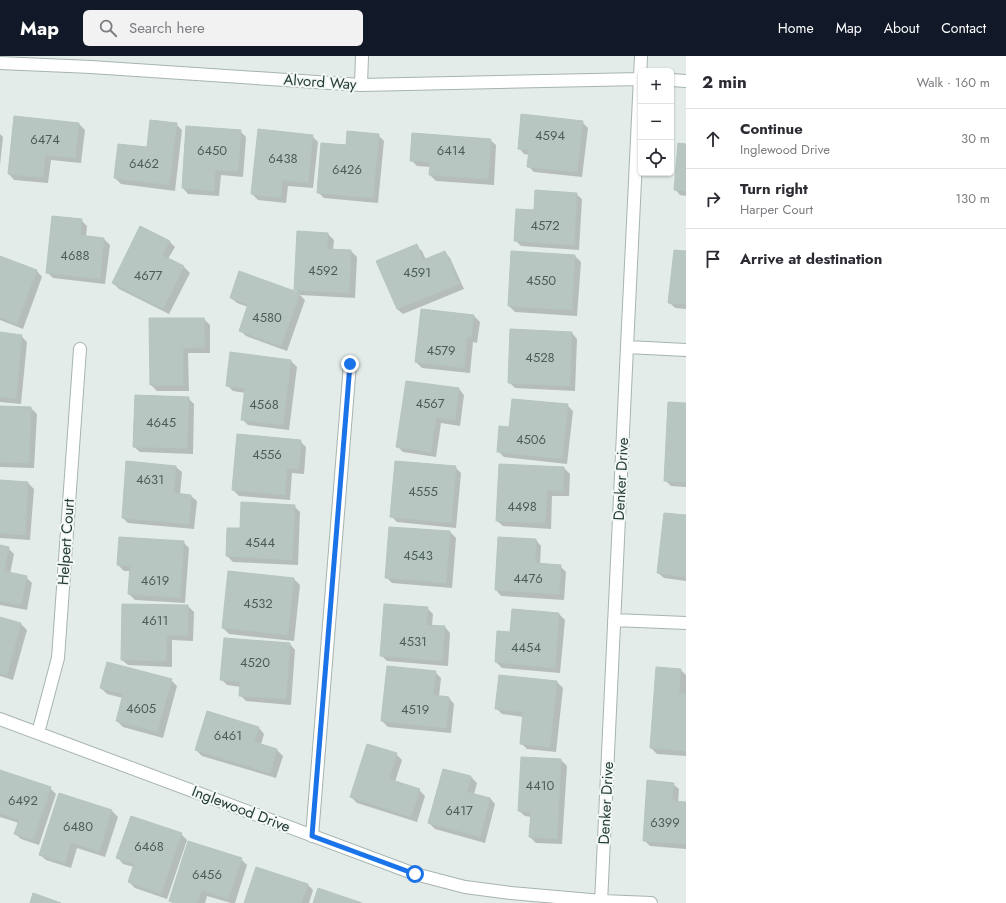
<!DOCTYPE html>
<meta charset="utf-8">
<style>
body{margin:0;font-family:Jost,sans-serif;background:#f2f2f3;color:#2b2b33}
.controls{position:absolute;right:12px;top:12px;display:grid;overflow:hidden;border-radius:6px;box-shadow:0 1px 3px #0004}
.controls button{width:36px;height:36px;display:grid;place-items:center;padding:0;border:0;border-bottom:1px solid #e1e1e2;background:#fff;color:#2b2b33;font:20px sans-serif}
.stop{position:absolute;width:12px;height:12px;margin:-9px;border:3px solid #1a73e8;border-radius:50%;background:#fff}
.stop.end{background:#1a73e8;border-color:#fff;box-shadow:0 1px 4px #0008}
.list{margin:0;padding:0;list-style:none}
h2{display:flex;justify-content:space-between;align-items:center;height:52px;margin:0;padding:0 16px;font-size:17px}
h2 small{font-size:13px;font-weight:400;color:#7c7c81}
.list li{display:grid;grid-template-columns:26px 1fr auto;gap:12px;align-items:center;box-sizing:border-box;height:60px;padding:0 16px;border-top:1px solid #e1e1e2}
.list b{display:block;font-size:15px;white-space:nowrap}
.list p{margin:0;font-size:13px;white-space:nowrap;color:#7c7c81}
.list em{font-size:13px;font-style:normal;color:#7c7c81}
.icon{flex:none;width:22px;height:22px;fill:none;stroke:currentColor;stroke-width:2;stroke-linecap:round;stroke-linejoin:round}
.map{position:relative;flex:none;width:686px;height:847px;overflow:hidden}
header{display:flex;align-items:center;gap:24px;box-sizing:border-box;height:56px;padding:0 20px;background:#111827;color:#fff}
header strong{font-size:19px}
nav{display:flex;gap:22px;margin-inline-start:auto;font-size:14px}
.search{width:280px;height:36px;background:#f2f2f3;display:flex;align-items:center;gap:10px;box-sizing:border-box;padding:0 14px;border-radius:6px;color:#7c7c81;font-size:15px}
main{display:flex}
aside{flex:1;background:#fff}
.map>svg:first-child{display:block}
.shadow{fill:#0003}
.building{fill:#b8c6c1;stroke:#b5c5c0}
.lines{fill:none;stroke-linecap:round;stroke-linejoin:round}
.minor-casing{stroke:#a6b4af;stroke-width:14}
.minor{stroke:#fff;stroke-width:12}
.route{stroke:#1a73e8;stroke-width:5}
.labels{text-anchor:middle;stroke-width:4;stroke-linejoin:round;paint-order:stroke}
.number-label{font-size:13px;fill:#495e5a}
.street-label{font-size:15px;fill:#243c37;stroke:#f3f8f6}
</style>
<header>
<strong>Map</strong>
<div class="search"><svg class="icon" aria-label="search" viewBox="0 0 24 24"><circle cx="10" cy="10" r="6"/><path d="M15 15l6 6"/></svg>Search here</div>
<nav><a>Home</a><a>Map</a><a>About</a><a>Contact</a></nav>
</header>
<main>
<div class="map">
<svg width="686" height="847" viewBox="0 0 686 847">
<rect width="100%" height="100%" fill="#e3ece8"/>
<path class="shadow" d="M582 66 588 72 582 121 534 116 528 110 530 99 524 98 519 92Z
M79 68 85 74 81 107 51 104 48 127 14 124 9 118Z
M176 68 182 74 175 135 121 128 115 122 119 89 148 92Z
M240 75 246 81 243 121 221 119 219 140 188 138 183 132Z
M0 78 3 81 0 109Z
M378 79 384 85 378 147 324 142 318 136Z
M312 80 318 86 313 132 288 130 286 147 258 144 252 138Z
M490 84 496 89 494 129 436 125 430 119 431 111 417 110 411 104Z
M686 89V140L680 139 675 133Z
M576 138 582 143 579 194 521 190 515 184 535 155Z
M81 164 87 170 86 181 104 183 110 189 105 228 53 222 47 216Z
M328 178 334 184 333 194 351 195 357 201 355 242 300 239 305 244 287 295 246 280 240 274 248 251 237 247 231 242 240 216 300 238 295 233Z
M169 185 175 191 168 203 184 211 190 217 169 258 119 233 113 227Z
M416 189 422 195 426 204 445 196 450 202 464 233 403 258 397 253Z
M686 196V253L675 252 669 246Z
M575 200 581 206 577 260 515 256 509 250Z
M0 201 37 215 42 221 23 273 0 264Z
M474 260 480 266 477 287 473 286 470 317 422 312 416 306Z
M150 263H204L210 269V297H188L189 335H157L151 329Z
M0 277 21 280 27 286 21 348 0 346Z
M572 277 577 283 575 335 515 332 509 326Z
M291 305 297 311 289 374 248 369 242 363 246 337 233 335 227 329Z
M459 333 464 339 460 370 441 367 436 401 403 396 397 390Z
M188 342 194 348 193 398 140 396 134 391Z
M686 348V431L671 430 665 424Z
M567 349 573 355 567 408 504 401 498 395 510 372Z
M0 351 31 352 37 358 34 412 0 411Z
M300 385 306 391 304 418 292 417 290 444 239 440 233 434Z
M176 411 182 416 180 439 191 440 197 445 194 473 128 467 123 462Z
M455 411 461 417 456 472 397 466 391 460Z
M564 412 570 418 569 440H552L551 473 503 470 497 465Z
M0 425 28 427 34 433 30 484 0 482Z
M294 450 300 456 298 509 233 506 227 500 228 473H241Z
M686 460V525L664 522 658 517Z
M390 472 450 476 456 482 452 532 392 527 386 521Z
M536 484 541 490 540 509 560 510 566 516 564 544 501 540 496 534Z
M183 486 189 492 185 547 135 544 129 538 131 515H124L118 509Z
M0 490 8 492 14 498 10 518 26 521 32 527 27 554 0 549Z
M294 523 300 529 294 585 229 578 223 572Z
M123 549 188 550 194 556 193 585 172 584V611L128 609 122 604Z
M427 552 433 558 432 570 445 571 450 577 448 610 387 605 381 599Z
M513 554 559 558 565 564 560 617 502 612 496 606 511 577Z
M0 562 21 568 27 574 13 624 0 620Z
M290 588 295 594 291 649 246 645 240 639 241 631 227 629 221 623Z
M657 612 681 614 686 619V700L657 698 651 692Z
M435 616 441 622 439 641 449 642 454 648 451 677 388 671 382 665Z
M171 624 177 630 163 682 123 671 117 665 123 642 107 638 101 632Z
M557 626 563 632 556 696 527 693 521 687 524 661 502 658 496 652Z
M259 672 264 678 261 689 277 694 283 700 276 722 202 700 196 694Z
M396 698 402 704 395 726 419 734 425 740 417 766 357 747 351 741Z
M561 704 567 710 562 788 536 787 530 781 532 761 525 760 519 755Z
M444 714 471 721 477 727 474 738 490 742 495 748 485 787 435 773 429 767Z
M0 715 50 732 56 738 39 789 21 783 15 778 19 767 0 761Z
M673 728 679 733 678 747H686V793L650 790 644 784Z
M59 738 112 755 118 761 105 801 77 792 71 812 46 804 40 799Z
M181 778 187 784 167 843 135 832 129 826 134 811 123 808 118 802Z
M241 803 247 809 235 847H231L207 840 205 847H173L170 845Z
M307 828 313 834 309 847H245Z"/>
<path class="building" d="M521 58 583 65 577 116 527 111 529 94 518 93Z
M14 60 79 67 75 102 45 99 43 122 8 118Z
M150 64 177 67 169 129 114 122 118 88 147 91Z
M186 70 241 74 238 115 215 114 214 135 182 132Z
M258 73 313 79 308 127 282 124 281 142 251 138Z
M347 75 379 78 373 142 317 137 321 87 346 89Z
M412 77 491 83 488 123 429 119 430 106 410 105Z
M678 87 686 88V135L674 134Z
M535 134 577 137 574 189 514 185 516 153 534 154Z
M52 160 82 163 80 179 104 182 100 223 46 217Z
M140 170 170 185 162 199 184 210 163 253 112 227Z
M297 175 328 177 327 193 351 194 349 237 294 234Z
M417 188 423 204 445 195 459 228 397 253 376 205Z
M674 194 686 195V248L668 247Z
M511 195 575 199 572 254 508 250Z
M0 200 37 214 17 268 0 261Z
M239 215 300 237 281 290 239 275 248 248 230 242Z
M421 253 474 259 471 281H467L464 312 415 306Z
M149 262H204L205 291 183 292V329H150Z
M510 273 572 276 570 330 508 327Z
M0 276 22 279 16 343 0 341Z
M230 296 291 304 283 369 241 364 245 332 226 330Z
M406 325 459 332 455 364 436 361 431 396 396 391Z
M135 339 189 341 187 392 133 391Z
M512 343 568 348 562 403 497 396 499 370 509 371Z
M668 346 686 347V426L664 425Z
M0 350 31 351 29 407 0 406Z
M237 378 301 384 299 413 287 412 285 439 232 434Z
M126 405 176 410 174 437 191 439 189 468 122 462Z
M395 405 456 410 451 467 390 461Z
M499 408 564 411 563 435 547 434 545 467 496 465Z
M0 424 28 426 25 479 0 477Z
M241 446 295 449 292 504 226 500 227 472H240Z
M664 457 686 459V521L657 517Z
M389 471 450 475 446 527 385 522Z
M119 481 184 485 180 542 128 538 130 510 117 509Z
M498 481 536 483 535 507 561 509 559 538 495 534Z
M0 489 9 491 4 515 27 520 21 549 0 545Z
M228 515 294 522 288 579 222 572Z
M122 548 188 549V579H167L166 605 121 604Z
M384 548 428 551 426 569 445 570 442 605 380 600Z
M512 553 559 557 555 612 495 606 497 575 510 576Z
M0 561 21 567 7 619 0 617Z
M224 582 290 587 286 643 239 640 240 626 220 624Z
M107 606 172 623 157 676 116 665 123 638 100 632Z
M387 610 436 615 433 639 449 641 446 672 381 665Z
M656 611 681 613 679 637 686 638V695L650 692Z
M499 619 557 625 550 691 520 688 523 656 495 653Z
M207 655 259 671 254 686 277 693 270 717 195 694Z
M367 688 397 697 389 723 420 733 411 761 350 741Z
M521 701 561 703 557 783 529 781 531 756 518 755Z
M443 713 471 720 467 736 490 742 480 781 428 767Z
M0 714 51 731 33 784 14 778 19 764 0 757Z
M647 724 674 727 672 745 686 746V788L643 785Z
M59 737 112 754 99 796 71 786 65 807 39 799Z
M131 760 182 777 161 838 128 826 134 808 116 802Z
M188 785 242 802 228 843 202 834 197 847H175L169 845Z
M256 811 308 828 301 847H244Z
M318 832 362 847H313Z
M33 837 61 847H30Z"/>
<g class="lines">
<defs>
<path id="minor" d="M0 7 91 11 361 29 641 23
M671 24 686 25
M361 29 362 0
M627 291 686 294
M614 564 686 567
M0 663 415 818 465 831 511 837 602 845 651 847
M38 677 58 602 80 293
M312 780 350 308
M601 847 627 291 641 0"/>
</defs>
<use href="#minor" class="minor-casing"/>
<use href="#minor" class="minor"/>
</g>
<g class="lines">
<path class="route" d="M350 308 312 780 415 818"/>
</g>
<g class="labels">
<g class="number-label">
<text x="550" y="84">4594</text>
<text x="45" y="88">6474</text>
<text x="212" y="99">6450</text>
<text x="451" y="99">6414</text>
<text x="283" y="107">6438</text>
<text x="144" y="112">6462</text>
<text x="347" y="118">6426</text>
<text x="545" y="174">4572</text>
<text x="75" y="204">4688</text>
<text x="323" y="219">4592</text>
<text x="417" y="221">4591</text>
<text x="148" y="224">4677</text>
<text x="541" y="229">4550</text>
<text x="267" y="266">4580</text>
<text x="441" y="299">4579</text>
<text x="540" y="306">4528</text>
<text x="430" y="352">4567</text>
<text x="264" y="353">4568</text>
<text x="161" y="371">4645</text>
<text x="531" y="388">4506</text>
<text x="267" y="403">4556</text>
<text x="150" y="428">4631</text>
<text x="423" y="440">4555</text>
<text x="522" y="455">4498</text>
<text x="260" y="491">4544</text>
<text x="418" y="504">4543</text>
<text x="528" y="527">4476</text>
<text x="155" y="529">4619</text>
<text x="258" y="552">4532</text>
<text x="155" y="569">4611</text>
<text x="413" y="590">4531</text>
<text x="526" y="596">4454</text>
<text x="255" y="611">4520</text>
<text x="141" y="657">4605</text>
<text x="415" y="658">4519</text>
<text x="228" y="684">6461</text>
<text x="540" y="734">4410</text>
<text x="23" y="749">6492</text>
<text x="459" y="759">6417</text>
<text x="665" y="771">6399</text>
<text x="78" y="775">6480</text>
<text x="149" y="795">6468</text>
<text x="207" y="823">6456</text>
</g>
<g class="street-label">
<text transform="translate(320 26) rotate(4)" y="5">Alvord Way</text>
<text transform="translate(621 423) rotate(-87)" y="5">Denker Drive</text>
<text transform="translate(66 486) rotate(-86)" y="5">Helpert Court</text>
<text transform="translate(606 747) rotate(-87)" y="5">Denker Drive</text>
<text transform="translate(241 753) rotate(21)" y="5">Inglewood Drive</text>
</g>
</g>
</svg>
<div class="controls">
<button>+</button>
<button>−</button>
<button><svg class="icon" aria-label="locate" viewBox="0 0 24 24"><circle cx="12" cy="12" r="6"/><path d="M12 2v4M12 18v4M2 12h4M18 12h4"/></svg></button>
</div>
<div class="stop" style="left:415px;top:818px"></div>
<div class="stop end" style="left:350px;top:308px"></div>
</div>
<aside>
<h2>2 min<small>Walk · 160 m</small></h2>
<ul class="list">
<li><svg class="icon" aria-label="ahead" viewBox="0 0 24 24"><path d="M12 20V5M6 11l6-6 6 6"/></svg><div><b>Continue</b><p>Inglewood Drive</p></div><em>30 m</em></li>
<li><svg class="icon" aria-label="right" viewBox="0 0 24 24"><path d="M7 20v-9h11M14 6l5 5-5 5"/></svg><div><b>Turn right</b><p>Harper Court</p></div><em>130 m</em></li>
<li><svg class="icon" aria-label="arrive" viewBox="0 0 24 24"><path d="M6 21V4h12l-3 4 3 4H6"/></svg><div><b>Arrive at destination</b></div></li>
</ul>
</aside>
</main>
